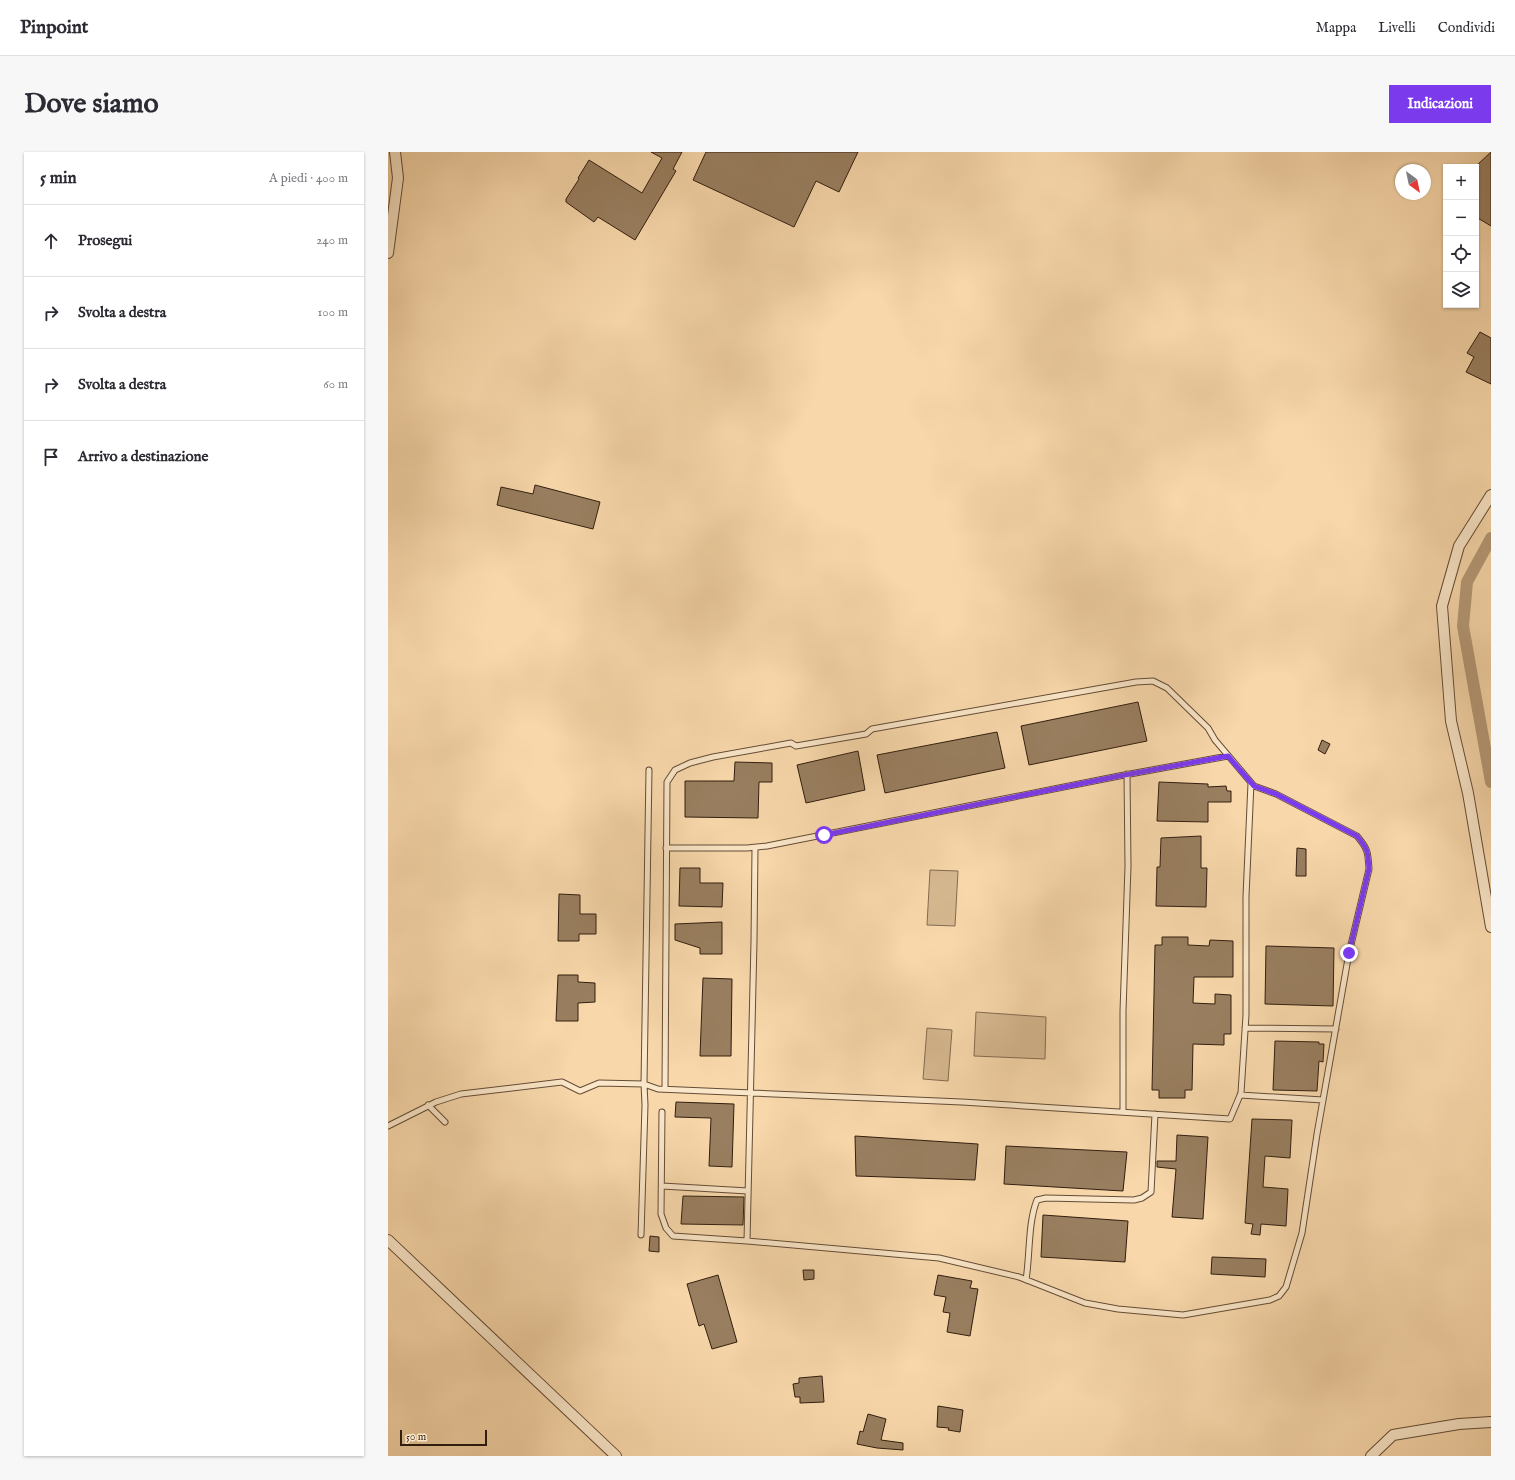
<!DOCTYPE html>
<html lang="it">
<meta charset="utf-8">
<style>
body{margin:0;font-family:"IM FELL English",serif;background:#f7f7f7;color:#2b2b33}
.controls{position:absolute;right:12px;top:12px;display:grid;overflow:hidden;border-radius:0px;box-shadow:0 1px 3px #0004}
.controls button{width:36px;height:36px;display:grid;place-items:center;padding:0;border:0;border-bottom:1px solid #e1e1e2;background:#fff;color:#2b2b33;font:20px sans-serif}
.compass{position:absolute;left:1007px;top:12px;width:36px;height:36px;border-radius:50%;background:#fff;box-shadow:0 1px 3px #0004;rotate:147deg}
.scale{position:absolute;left:12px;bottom:10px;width:87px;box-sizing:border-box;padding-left:4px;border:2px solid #321e0f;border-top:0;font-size:11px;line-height:14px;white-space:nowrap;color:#321e0f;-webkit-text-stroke:3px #fae6c8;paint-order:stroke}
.stop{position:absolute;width:12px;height:12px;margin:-9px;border:3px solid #7c3aed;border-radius:50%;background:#fff}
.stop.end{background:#7c3aed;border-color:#fff;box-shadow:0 1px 4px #0008}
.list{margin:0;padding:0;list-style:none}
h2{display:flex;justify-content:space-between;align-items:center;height:52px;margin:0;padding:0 16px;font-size:17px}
h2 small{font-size:13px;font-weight:400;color:#7c7c81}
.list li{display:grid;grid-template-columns:26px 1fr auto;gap:12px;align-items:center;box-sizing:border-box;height:72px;padding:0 16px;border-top:1px solid #e1e1e2}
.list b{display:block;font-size:15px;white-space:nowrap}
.list em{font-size:13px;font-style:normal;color:#7c7c81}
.icon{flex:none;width:22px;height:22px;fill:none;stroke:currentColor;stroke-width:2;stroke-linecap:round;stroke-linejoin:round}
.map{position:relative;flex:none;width:1103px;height:1304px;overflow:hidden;border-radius:0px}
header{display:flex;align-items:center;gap:24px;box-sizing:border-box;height:56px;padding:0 20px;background:#fff;border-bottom:1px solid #e1e1e2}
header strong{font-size:19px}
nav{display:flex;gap:22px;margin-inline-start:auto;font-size:14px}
.intro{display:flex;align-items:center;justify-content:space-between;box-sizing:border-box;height:96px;padding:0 24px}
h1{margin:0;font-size:28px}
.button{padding:10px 18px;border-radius:0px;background:#7c3aed;color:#fff;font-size:14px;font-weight:700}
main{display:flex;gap:24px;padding:0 24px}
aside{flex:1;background:#fff;border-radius:0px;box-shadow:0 1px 3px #0004}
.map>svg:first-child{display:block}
.green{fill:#d6b890;stroke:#846b50}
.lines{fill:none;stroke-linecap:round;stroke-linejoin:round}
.canal{stroke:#b59976;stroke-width:12}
.building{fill:#997f60;stroke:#321e0f}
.service-casing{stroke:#644c36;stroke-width:7}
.minor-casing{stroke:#644c36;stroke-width:12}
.service{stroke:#fae6c8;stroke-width:5}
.minor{stroke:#fae6c8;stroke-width:10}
.route{stroke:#7c3aed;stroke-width:5}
</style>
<header>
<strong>Pinpoint</strong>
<nav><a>Mappa</a><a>Livelli</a><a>Condividi</a></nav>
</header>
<div class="intro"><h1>Dove siamo</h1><a class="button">Indicazioni</a></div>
<main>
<aside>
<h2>5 min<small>A piedi · 400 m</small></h2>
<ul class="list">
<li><svg class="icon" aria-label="ahead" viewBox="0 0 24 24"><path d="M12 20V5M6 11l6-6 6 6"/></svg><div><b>Prosegui</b></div><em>240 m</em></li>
<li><svg class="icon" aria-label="right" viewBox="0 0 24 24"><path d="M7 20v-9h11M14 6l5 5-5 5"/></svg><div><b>Svolta a destra</b></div><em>100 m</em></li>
<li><svg class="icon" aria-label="right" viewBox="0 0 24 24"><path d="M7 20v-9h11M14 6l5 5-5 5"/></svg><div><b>Svolta a destra</b></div><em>60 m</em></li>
<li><svg class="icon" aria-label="arrive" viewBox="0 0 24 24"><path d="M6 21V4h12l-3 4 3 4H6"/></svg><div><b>Arrivo a destinazione</b></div></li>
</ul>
</aside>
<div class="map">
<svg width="1103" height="1304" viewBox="0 0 1103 1304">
<rect width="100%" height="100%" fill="#f8d8ab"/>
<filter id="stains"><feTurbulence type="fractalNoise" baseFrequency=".005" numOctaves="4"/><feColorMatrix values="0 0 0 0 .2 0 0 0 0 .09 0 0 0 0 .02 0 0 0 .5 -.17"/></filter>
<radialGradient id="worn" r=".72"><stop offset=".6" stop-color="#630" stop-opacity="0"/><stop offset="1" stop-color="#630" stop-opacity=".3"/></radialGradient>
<path class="green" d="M542 718 570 719 567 774 539 773Z
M588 860 658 865 657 907 586 904Z
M539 876 564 878 560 929 535 927Z"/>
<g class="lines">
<path class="canal" d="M1103 386 1079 430 1075 474 1103 630"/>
</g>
<path class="building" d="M263 0H294L285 17 288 19 247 88 210 65 206 70 178 50V47L191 27 190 26 201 8 254 41 274 6Z
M318 0H470L451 40 428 29 406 75 305 28Z
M1103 0V74L1088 65V14Z
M1092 180 1103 186V232L1078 220 1086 205 1079 201Z
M147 333 212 350 205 377 109 353 113 335 145 342Z
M750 550 759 589 641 613 633 574Z
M609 580 617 616 497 641 489 603Z
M934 588 942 592 937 602 930 598Z
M470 599 477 638 418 651 409 613Z
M347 610 384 611V630H371L370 666 297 665V629H346Z
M771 630 820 632V635L838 634 839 639H843V650H820V670L769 669Z
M813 684V716H819L818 755 768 754 769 715H772L773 686Z
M909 696 918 697V724H908Z
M292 716H312V731H335L334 755 291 754Z
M171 742 192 743V762H208V782H191V789H170Z
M334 770V802H312V796L287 788V772Z
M774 785H800V793L821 794 822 788 845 789V825H806L805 851 827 852V842L843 843V882H836V893L805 892 804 938H797V946H771V938H764L767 793H774Z
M878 794 946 796 945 854 877 852Z
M170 823H190V830L207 831V850L190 851V869H168Z
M315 826 344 827 343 904H312Z
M887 889 931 890V892H936L935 910 931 909 929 939 885 938Z
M288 950 346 952 344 1015 321 1014 323 966 287 965Z
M864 967 904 968 902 1006 877 1004 875 1035 900 1037 898 1074 873 1072 872 1083 863 1082 865 1072 857 1071Z
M789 983 820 985 815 1067 784 1065 788 1017 769 1015V1009H788Z
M467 984 590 992 587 1028 468 1024Z
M618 994 739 1000 735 1039 616 1032Z
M295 1044 356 1045 355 1073 293 1072Z
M655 1063 740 1069 737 1110 653 1105Z
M262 1084 271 1085V1100L261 1099Z
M824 1105 878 1107 877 1125 823 1122Z
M415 1118H426V1127L416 1128Z
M330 1123 349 1190 324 1197 316 1172 311 1174 299 1132Z
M550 1123 584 1129 582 1136 590 1137 582 1184 559 1180 562 1161 555 1160 558 1145 546 1143Z
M434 1224 436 1250 412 1251V1245H407L405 1232 411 1231V1226Z
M550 1254 575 1258 572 1280 560 1278 561 1276 549 1275Z
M480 1262 498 1267 493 1288 515 1291V1298L489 1296 469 1292 472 1279 475 1280Z"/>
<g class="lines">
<defs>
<path id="service" d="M278 696H359L379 694 731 624 840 604
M857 876 948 877
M277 937 279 630 287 618 302 611 325 605 403 591 408 594 478 582 484 577 748 530 765 529 779 536 820 576 827 588 866 634 888 642 969 684C980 697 980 700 981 717L961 801 929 982 914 1081 898 1135 891 1144 882 1148 795 1163 730 1157 697 1151 631 1125 551 1106 359 1089 366 789 367 696
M852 943 935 948
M40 953 57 970
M274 960 273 1062 278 1076 285 1084 359 1089
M735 960V859L740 714 739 622
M0 974 48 950 73 942 174 930 192 939 211 931 256 932 261 618
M274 1034 360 1039
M253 1083 257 953 256 932 270 937 574 950 842 967 853 941 858 863V744L863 631
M638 1128C642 1103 640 1070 649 1048L658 1046 746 1048 754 1046 763 1040 767 962"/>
<path id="minor" d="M0 101 10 26 7 0
M1103 343 1071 394 1054 454 1063 569 1080 641 1103 775
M0 1088 228 1304
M983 1304 1005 1283 1071 1272 1103 1270"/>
</defs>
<use href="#service" class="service-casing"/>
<use href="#minor" class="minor-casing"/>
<use href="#service" class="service"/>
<use href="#minor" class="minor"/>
</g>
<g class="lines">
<path class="route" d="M436 683 731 624 840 604 866 634 888 642 969 684C980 697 980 700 981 717L961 801"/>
</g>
<rect width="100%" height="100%" filter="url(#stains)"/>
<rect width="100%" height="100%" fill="url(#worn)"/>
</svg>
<div class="controls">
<button>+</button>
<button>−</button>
<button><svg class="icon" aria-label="locate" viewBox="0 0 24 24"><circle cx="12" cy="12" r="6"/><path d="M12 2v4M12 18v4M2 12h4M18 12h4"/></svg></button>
<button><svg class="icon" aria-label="layers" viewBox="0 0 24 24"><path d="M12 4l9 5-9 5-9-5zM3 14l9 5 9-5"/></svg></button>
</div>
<svg class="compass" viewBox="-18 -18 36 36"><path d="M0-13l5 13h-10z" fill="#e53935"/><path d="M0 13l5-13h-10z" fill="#7c7c81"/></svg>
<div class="scale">50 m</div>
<div class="stop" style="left:436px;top:683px"></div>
<div class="stop end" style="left:961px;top:801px"></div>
</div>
</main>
